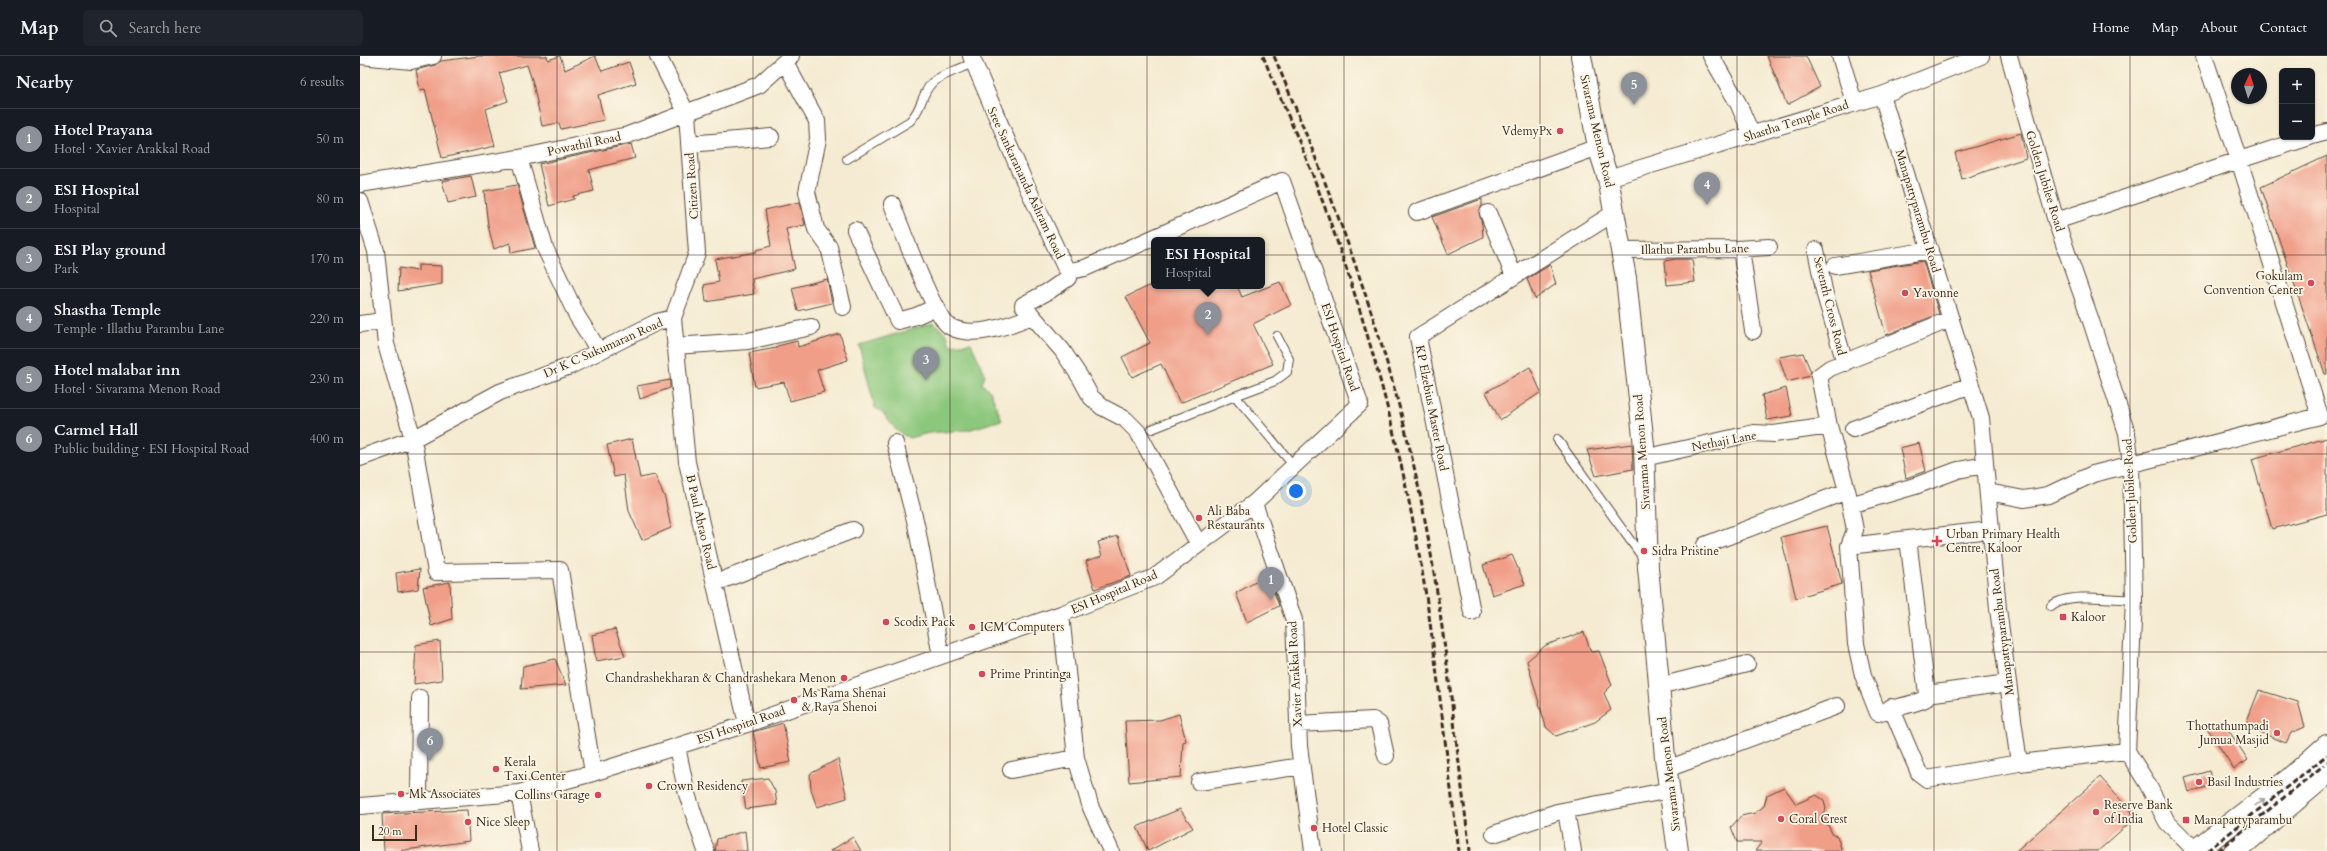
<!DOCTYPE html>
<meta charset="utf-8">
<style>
body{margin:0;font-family:Cardo,serif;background:#20242c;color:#f1f3f6}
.controls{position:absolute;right:12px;top:12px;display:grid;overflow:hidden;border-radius:6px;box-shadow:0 1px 3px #0004}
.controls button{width:36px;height:36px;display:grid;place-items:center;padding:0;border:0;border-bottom:1px solid #363941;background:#171b24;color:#f1f3f6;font:20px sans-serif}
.compass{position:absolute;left:1871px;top:12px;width:36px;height:36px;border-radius:50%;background:#171b24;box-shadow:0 1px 3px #0004;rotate:4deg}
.scale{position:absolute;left:12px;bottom:10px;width:45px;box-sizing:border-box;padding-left:4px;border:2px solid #3b2a1e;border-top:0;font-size:11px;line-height:14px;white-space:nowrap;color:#3b2a1e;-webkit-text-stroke:3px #fcf5e5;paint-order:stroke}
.you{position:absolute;left:936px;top:435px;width:14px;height:14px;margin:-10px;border:3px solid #fff;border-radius:50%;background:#1a73e8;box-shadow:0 0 0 6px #1a73e833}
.badge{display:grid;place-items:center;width:26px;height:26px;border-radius:50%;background:#8c9099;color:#fff;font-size:13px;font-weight:700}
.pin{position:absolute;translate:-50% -33px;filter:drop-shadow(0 1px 2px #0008)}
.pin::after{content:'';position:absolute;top:21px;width:14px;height:12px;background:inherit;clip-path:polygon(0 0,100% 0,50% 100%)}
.popup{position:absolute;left:791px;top:181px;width:114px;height:52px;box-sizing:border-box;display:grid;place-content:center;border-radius:6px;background:#171b24;filter:drop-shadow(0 1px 3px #0005);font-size:13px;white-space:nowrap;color:#9ea1a6}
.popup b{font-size:15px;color:#f1f3f6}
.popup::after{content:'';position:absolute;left:50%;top:100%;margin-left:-8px;border:8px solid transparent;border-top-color:#171b24}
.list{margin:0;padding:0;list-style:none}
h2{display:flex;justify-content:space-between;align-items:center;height:52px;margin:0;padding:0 16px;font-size:17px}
h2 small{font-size:13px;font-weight:400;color:#9ea1a6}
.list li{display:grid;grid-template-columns:26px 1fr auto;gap:12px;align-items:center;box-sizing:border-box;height:60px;padding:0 16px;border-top:1px solid #363941}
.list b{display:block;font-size:15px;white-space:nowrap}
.list p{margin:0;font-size:13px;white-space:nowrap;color:#9ea1a6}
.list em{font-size:13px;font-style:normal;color:#9ea1a6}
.icon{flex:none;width:22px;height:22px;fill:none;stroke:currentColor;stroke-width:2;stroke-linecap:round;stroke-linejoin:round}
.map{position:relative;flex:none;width:1967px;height:795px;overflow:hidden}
header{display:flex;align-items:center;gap:24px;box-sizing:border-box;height:56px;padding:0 20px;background:#171b24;border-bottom:1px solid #363941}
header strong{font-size:19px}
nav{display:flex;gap:22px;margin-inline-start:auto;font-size:14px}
.search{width:280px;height:36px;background:#20242c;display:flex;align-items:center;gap:10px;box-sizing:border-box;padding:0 14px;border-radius:6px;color:#9ea1a6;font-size:15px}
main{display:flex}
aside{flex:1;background:#171b24}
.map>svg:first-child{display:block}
.green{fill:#8bc77c;stroke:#63784d}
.building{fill:#f09e88}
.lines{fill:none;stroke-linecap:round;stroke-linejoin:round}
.service-casing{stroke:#574739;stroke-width:10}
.minor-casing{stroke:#574739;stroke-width:18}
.tertiary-casing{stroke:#574739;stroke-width:22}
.primary-casing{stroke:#574739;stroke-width:24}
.service{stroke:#fff;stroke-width:8}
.minor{stroke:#fff;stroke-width:16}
.tertiary{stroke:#fff;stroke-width:20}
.primary{stroke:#fff;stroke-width:22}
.rail{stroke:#3b2a1e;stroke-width:3;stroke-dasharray:6 3;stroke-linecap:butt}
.oneway{stroke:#a79f9a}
.grid{fill:none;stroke:#3b2a1e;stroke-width:1;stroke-opacity:0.55}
.poi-dot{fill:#d1495b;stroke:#fcf5e5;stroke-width:1.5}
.labels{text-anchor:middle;stroke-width:3.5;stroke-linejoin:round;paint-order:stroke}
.street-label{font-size:12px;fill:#3b2a1e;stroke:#fcf5e5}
.poi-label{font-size:12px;fill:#3b2a1e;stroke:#fcf5e5;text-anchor:start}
</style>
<header>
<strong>Map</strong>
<div class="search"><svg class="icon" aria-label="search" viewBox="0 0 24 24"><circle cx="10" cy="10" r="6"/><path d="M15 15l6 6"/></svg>Search here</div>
<nav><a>Home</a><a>Map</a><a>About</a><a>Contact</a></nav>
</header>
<main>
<aside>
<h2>Nearby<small>6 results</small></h2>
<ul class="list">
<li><span class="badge">1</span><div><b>Hotel Prayana</b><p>Hotel · Xavier Arakkal Road</p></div><em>50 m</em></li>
<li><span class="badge">2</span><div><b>ESI Hospital</b><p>Hospital</p></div><em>80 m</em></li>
<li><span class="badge">3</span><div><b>ESI Play ground</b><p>Park</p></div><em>170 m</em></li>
<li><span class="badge">4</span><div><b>Shastha Temple</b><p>Temple · Illathu Parambu Lane</p></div><em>220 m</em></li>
<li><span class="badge">5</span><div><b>Hotel malabar inn</b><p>Hotel · Sivarama Menon Road</p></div><em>230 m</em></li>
<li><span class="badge">6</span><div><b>Carmel Hall</b><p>Public building · ESI Hospital Road</p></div><em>400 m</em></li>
</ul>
</aside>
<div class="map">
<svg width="1967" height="795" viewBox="0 0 1967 795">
<rect width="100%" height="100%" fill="#fcf5e5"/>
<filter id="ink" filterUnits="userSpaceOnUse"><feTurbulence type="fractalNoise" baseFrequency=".025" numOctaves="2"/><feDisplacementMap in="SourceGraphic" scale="8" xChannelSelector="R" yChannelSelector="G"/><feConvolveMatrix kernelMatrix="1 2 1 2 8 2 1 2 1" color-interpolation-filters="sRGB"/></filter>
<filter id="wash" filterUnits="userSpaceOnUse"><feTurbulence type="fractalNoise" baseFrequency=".012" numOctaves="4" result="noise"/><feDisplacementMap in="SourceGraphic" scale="16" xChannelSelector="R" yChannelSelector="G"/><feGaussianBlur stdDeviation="0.9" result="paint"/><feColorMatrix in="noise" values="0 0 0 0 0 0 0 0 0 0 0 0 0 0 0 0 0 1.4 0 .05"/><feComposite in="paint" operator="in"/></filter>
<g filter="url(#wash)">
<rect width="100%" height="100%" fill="#f5ebd2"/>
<path class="green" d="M573 267 587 278 590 289 611 287 625 319 622 328 630 335 642 364 608 374 569 377 549 382 537 375 521 355 515 352 499 289Z"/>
<g id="blocks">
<path class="building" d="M120 0H187L188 4 200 0 205 14 235 0 242 15 269 6 276 27 238 39 244 64 201 73 199 67 182 70 173 27 167 9 139 17 148 45 126 53 135 90 82 102 65 33 60 34 56 14 75 9 81 5Z
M1407 0H1446L1460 31 1427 49Z
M1661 77 1666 102 1602 123 1595 97Z
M271 88 275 102 229 114 234 135 213 140 214 143 189 150 179 108Z
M1967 100V318H1965L1901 131Z
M111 120 116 141 88 147 82 125Z
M157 129 175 192 151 197 150 187 134 193 128 170 124 135Z
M1122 143V150L1119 156 1122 169 1123 181 1088 198 1072 161Z
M440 146 445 169 426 173 435 213 392 223 394 238 346 246 344 229 359 226 355 203 396 196V194L411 190 405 154Z
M1316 203H1332L1335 226 1307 229 1305 205Z
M1563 205 1579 258 1526 279 1508 214Z
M58 209 82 210V228L38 235 39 212 58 215Z
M1190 209 1196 228 1175 243 1167 223Z
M467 223 472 247 438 255 432 232Z
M920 226 931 249 893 268 913 308 820 347 801 308 772 321 762 301 790 287 766 241 789 230H877L882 241Z
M480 278 488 304 457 314 464 336 430 345 424 326 395 331 389 297 417 292V290L437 285 438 291Z
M1443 297 1451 316 1450 320 1427 326 1419 301Z
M1170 311 1181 336 1140 364 1126 336Z
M310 324V332L280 343 277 330Z
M1426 332 1432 360 1407 364 1402 339Z
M1967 382V458L1912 473 1892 403Z
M272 383 280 422 295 419 305 442 311 472 282 484 269 455 264 419 254 421 247 389Z
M1559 387 1566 415 1546 422 1540 392Z
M1272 388 1273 413 1236 420 1227 394Z
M1467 470 1482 528 1436 542 1421 481Z
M758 480 771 520 735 533 726 505 742 500 738 486Z
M1152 499 1165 528 1132 539 1123 509Z
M60 513 58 533 38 536 36 517Z
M908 519 919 550 887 566 876 537Z
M90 526 92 563 71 570 63 531Z
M255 573 265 600 236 605 232 579Z
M1224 576 1231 596 1239 595 1252 629 1244 637 1251 654 1235 666 1196 680 1186 671 1167 605 1186 589Z
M80 585 82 624 54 628 56 589Z
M195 603 206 629 161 633 163 610Z
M1899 634 1938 646 1945 671 1931 677 1926 687 1885 670Z
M819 658 826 685 823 686 821 721 769 726 765 665 800 664Z
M1862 664 1888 704 1874 713 1848 673Z
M423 667 431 706 401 712 393 676Z
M478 703 487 742 457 751 451 734 450 718Z
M1849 715 1853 729 1829 736 1825 722Z
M1740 721 1776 761 1738 795H1656Z
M408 722 415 735 417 749 386 753 381 725Z
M1424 731 1436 748 1456 739 1464 744 1466 753 1462 758 1473 779 1477 780 1482 795H1395L1402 786H1377L1371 771 1381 760 1395 757 1404 750 1407 739Z
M820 753 833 772 788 795 777 771Z
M107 754 109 785 39 795H24L22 758Z
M385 775 387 795H355L357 783Z
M493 781 501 795H470Z"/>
</g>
</g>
<g filter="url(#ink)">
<use href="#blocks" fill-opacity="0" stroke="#574739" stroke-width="1"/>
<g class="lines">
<defs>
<path id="service" d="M487 103 550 65C562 53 561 39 571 28 577 20 603 12 613 7
M917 280 929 303 927 316 915 325 875 340 934 410
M792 373 875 340
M1197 383 1283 502
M1691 550C1707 536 1752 543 1774 544"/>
<path id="minor" d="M1 0 51 5 73 0
M298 0 327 58 337 197 313 262 327 406 387 668
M1351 0 1378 47 1392 79
M1480 0 1494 46
M1649 0 1696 165 1730 262 1767 377 1771 409 1774 544 1767 695 1787 727 1807 766 1836 795
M425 6 457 65 458 83 447 136 456 173 469 191 483 251
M1522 39 1621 362 1638 553 1659 707 1767 695
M1952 80 1967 76
M329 88 411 81
M159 102 185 192 217 260 239 295
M1248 122 1522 39 1621 0
M0 128 159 102 268 79 399 29 431 0
M0 145 16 195 26 288 53 383 76 516 200 514 233 717
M532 148C540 169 574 260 589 270 612 284 650 269 672 260
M1057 156 1238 91
M1128 157 1154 220
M1696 165 1879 104 1844 0
M495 174 538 265 556 260 576 251
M1381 193 1393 275
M1261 194 1377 193 1409 191
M1456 194 1465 239 1485 307
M1475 210 1570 194
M708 222 689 235 663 249 702 294 720 321 731 341 742 351 765 363 778 376 838 487
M0 268 23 265
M315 290 388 285 451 271
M1493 373 1611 329
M535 387 556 468 581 600
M0 402 53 383 140 336 210 310 297 266 313 262
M1284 402 1394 377 1414 378 1469 370
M1628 436 1664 443 1688 439 1733 418 1960 360 1879 104 1950 81
M894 447 934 564 939 690 953 795
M1490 449 1555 430 1598 414 1625 409
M1548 483 1489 490 1496 588 1503 619 1518 657C1533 651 1550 650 1565 643L1567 638 1548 483 1631 474
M1345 489 1487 435
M1489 490 1495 474 1488 438 1469 370 1459 320 1470 312 1591 263
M355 527 493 474
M1112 556 1058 281 1254 157
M701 558 716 702 731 752 751 795
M1299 630 1387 608
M1567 638 1648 627
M1531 651 1559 717 1567 723 1659 707
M938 668 1013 664 1019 668 1026 700
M317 691 327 738 346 795
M1307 713 1477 650
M651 714 716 702
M839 726 941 710
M159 737 170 795
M59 745 60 642
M0 750 159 737 233 717 387 668 701 558 795 521 894 447 1000 348 922 125 725 212 710 215 705 211 662 120 611 0
M1206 755 1213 795
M1134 778 1197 756 1310 734"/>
<path id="tertiary" d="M1221 0 1238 91 1248 122 1266 222 1284 390 1288 512 1298 616 1305 702 1318 795"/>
<path id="primary" d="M1835 795 1930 723 1967 690
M1875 795 1967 717"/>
</defs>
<use href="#service" class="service-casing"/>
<use href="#minor" class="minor-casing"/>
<use href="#tertiary" class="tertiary-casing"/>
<use href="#primary" class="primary-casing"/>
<use href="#service" class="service"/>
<use href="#minor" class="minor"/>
<use href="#tertiary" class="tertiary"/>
<use href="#primary" class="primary"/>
<path class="rail" d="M903 0C922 47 944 94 961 141 1001 248 1033 360 1054 471 1075 578 1084 687 1099 795
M914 0C976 148 1034 300 1064 459 1085 570 1095 683 1110 795
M1847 795 1967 699
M1858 795 1964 709"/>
</g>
<defs><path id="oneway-shaft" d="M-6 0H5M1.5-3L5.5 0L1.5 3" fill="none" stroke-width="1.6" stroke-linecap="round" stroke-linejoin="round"/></defs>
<use class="oneway" href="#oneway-shaft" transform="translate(1900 746) rotate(-37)"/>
</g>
<path class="grid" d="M197 0V795M393 0V795M590 0V795M787 0V795M984 0V795M1180 0V795M1377 0V795M1574 0V795M1770 0V795M0 199H1967M0 398H1967M0 596H1967"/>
<g class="poi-dot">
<circle cx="1200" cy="75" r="4"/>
<circle cx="1951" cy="227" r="4"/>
<circle cx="1545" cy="237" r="4"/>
<circle cx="839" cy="462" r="4"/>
<path d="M1575 479h4v4h4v4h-4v4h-4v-4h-4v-4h4z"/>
<circle cx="1284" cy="495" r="4"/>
<rect x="1699" y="557" width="8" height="8" rx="2"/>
<circle cx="526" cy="566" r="4"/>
<circle cx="612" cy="571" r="4"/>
<circle cx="622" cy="618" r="4"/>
<circle cx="484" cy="622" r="4"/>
<circle cx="434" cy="644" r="4"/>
<circle cx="1917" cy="677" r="4"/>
<circle cx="136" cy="713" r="4"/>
<circle cx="1839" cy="726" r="4"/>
<circle cx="289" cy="730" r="4"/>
<circle cx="41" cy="738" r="4"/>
<circle cx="238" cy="739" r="4"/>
<circle cx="1736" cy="756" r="4"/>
<circle cx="1421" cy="763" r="4"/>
<rect x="1822" y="760" width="8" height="8" rx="2"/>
<circle cx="108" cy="766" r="4"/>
<circle cx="954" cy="772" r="4"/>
</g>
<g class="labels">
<g class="street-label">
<text transform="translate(1436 65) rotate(-18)" y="4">Shastha Temple Road</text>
<text transform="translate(1237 75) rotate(77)" y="4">Sivarama Menon Road</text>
<text transform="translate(224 88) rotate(-12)" y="4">Powathil Road</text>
<text transform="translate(1685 125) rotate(73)" y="4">Golden Jubilee Road</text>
<text transform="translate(666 127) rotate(65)" y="4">Sree Sankarananda Ashram Road</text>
<text transform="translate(332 130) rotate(-94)" y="4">Citizen Road</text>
<text transform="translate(1558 155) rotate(73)" y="4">Manapattyparambu Road</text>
<text transform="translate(1335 193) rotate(-1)" y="4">Illathu Parambu Lane</text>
<text transform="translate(1470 250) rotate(76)" y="4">Seventh Cross Road</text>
<text transform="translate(980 291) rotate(71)" y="4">ESI Hospital Road</text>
<text transform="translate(243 292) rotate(-24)" y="4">Dr K C Sukumaran Road</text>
<text transform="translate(1072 352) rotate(79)" y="4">KP Elzebius Master Road</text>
<text transform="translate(1364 385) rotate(-11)" y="4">Nethaji Lane</text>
<text transform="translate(1282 396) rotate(-94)" y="4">Sivarama Menon Road</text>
<text transform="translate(1770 435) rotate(-93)" y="4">Golden Jubilee Road</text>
<text transform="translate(341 466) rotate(77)" y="4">B Paul Abrao Road</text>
<text transform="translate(754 536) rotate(-23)" y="4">ESI Hospital Road</text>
<text transform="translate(1642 576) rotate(-97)" y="4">Manapattyparambu Road</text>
<text transform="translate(935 618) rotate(-93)" y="4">Xavier Arakkal Road</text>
<text transform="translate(381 669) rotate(-19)" y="4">ESI Hospital Road</text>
<text transform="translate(1309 718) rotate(-97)" y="4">Sivarama Menon Road</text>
</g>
<g class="poi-label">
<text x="1192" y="79" text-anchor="end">VdemyPx</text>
<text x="1943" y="224" text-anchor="end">Gokulam<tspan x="1943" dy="14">Convention Center</tspan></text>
<text x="1553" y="241">Yavonne</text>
<text x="847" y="459">Ali Baba<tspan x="847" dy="14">Restaurants</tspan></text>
<text x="1586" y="482">Urban Primary Health<tspan x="1586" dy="14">Centre, Kaloor</tspan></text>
<text x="1292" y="499">Sidra Pristine</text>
<text x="1711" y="565">Kaloor</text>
<text x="534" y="570">Scodix Pack</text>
<text x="620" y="575">ICM Computers</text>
<text x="630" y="622">Prime Printinga</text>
<text x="476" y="626" text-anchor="end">Chandrashekharan &amp; Chandrashekara Menon</text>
<text x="442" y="641">Ms Rama Shenai<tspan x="442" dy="14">&amp; Raya Shenoi</tspan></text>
<text x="1909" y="674" text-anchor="end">Thottathumpadi<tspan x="1909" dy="14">Jumua Masjid</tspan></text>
<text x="144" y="710">Kerala<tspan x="144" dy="14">Taxi Center</tspan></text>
<text x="1847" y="730">Basil Industries</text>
<text x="297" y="734">Crown Residency</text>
<text x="49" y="742">Mk Associates</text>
<text x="230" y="743" text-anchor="end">Collins Garage</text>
<text x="1744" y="753">Reserve Bank<tspan x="1744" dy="14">of India</tspan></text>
<text x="1429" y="767">Coral Crest</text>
<text x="1834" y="768">Manapattyparambu</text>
<text x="116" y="770">Nice Sleep</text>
<text x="962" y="776">Hotel Classic</text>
</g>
</g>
</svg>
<div class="controls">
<button>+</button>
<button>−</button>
</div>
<svg class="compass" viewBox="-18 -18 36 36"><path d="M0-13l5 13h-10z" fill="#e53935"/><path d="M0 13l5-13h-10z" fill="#9ea1a6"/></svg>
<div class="scale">20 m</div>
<div class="you"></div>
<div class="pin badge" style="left:911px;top:544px">1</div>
<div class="pin badge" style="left:848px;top:279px">2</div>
<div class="popup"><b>ESI Hospital</b>Hospital</div>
<div class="pin badge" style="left:566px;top:324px">3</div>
<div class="pin badge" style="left:1347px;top:149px">4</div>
<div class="pin badge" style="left:1274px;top:49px">5</div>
<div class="pin badge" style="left:70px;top:705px">6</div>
</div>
</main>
